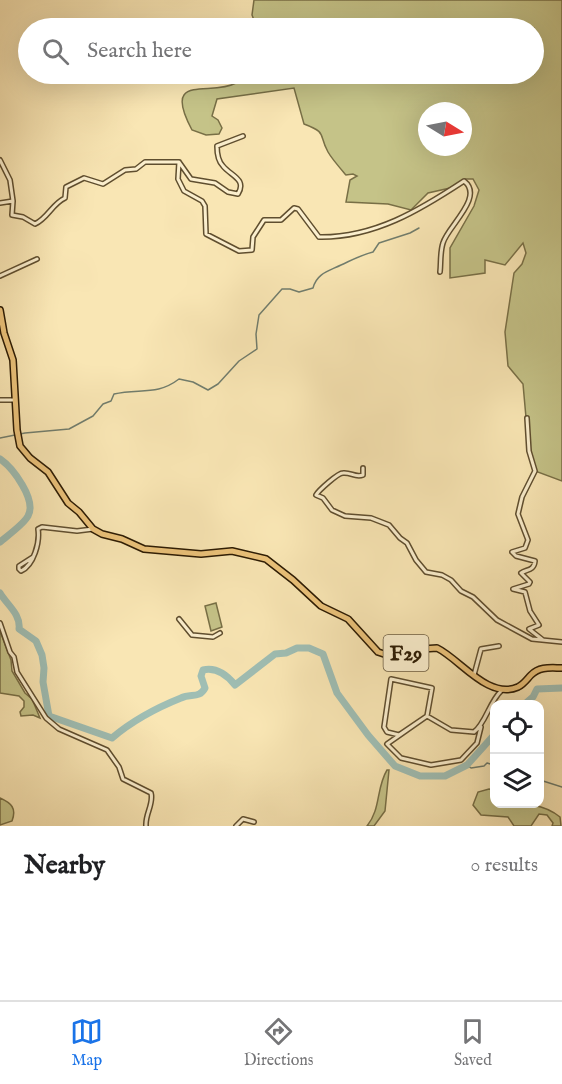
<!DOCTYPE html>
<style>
body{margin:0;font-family:"IM FELL English",serif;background:#f2f2f2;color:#202124}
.controls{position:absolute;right:18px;bottom:18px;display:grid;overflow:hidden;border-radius:12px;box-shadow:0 6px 24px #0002}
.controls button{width:54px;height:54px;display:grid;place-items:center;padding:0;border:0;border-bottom:2px solid #e0e0e0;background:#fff;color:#202124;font:30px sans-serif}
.compass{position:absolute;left:418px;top:102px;width:54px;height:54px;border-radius:50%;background:#fff;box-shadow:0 6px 24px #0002;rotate:100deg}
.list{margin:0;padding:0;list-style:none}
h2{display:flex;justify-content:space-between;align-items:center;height:78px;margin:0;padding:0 24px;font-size:26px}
h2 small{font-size:20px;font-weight:400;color:#757577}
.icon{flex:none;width:33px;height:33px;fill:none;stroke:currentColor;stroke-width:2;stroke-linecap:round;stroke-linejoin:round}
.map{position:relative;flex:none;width:562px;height:826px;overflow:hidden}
.search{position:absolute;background:#fff;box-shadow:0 6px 24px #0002;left:18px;right:18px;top:18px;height:66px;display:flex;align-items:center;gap:15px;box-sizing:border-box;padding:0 21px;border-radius:33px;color:#757577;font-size:22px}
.sheet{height:174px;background:#fff}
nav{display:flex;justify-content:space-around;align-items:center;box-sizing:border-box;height:84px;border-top:2px solid #e0e0e0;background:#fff;font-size:16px;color:#757577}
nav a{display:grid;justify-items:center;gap:3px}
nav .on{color:#1a73e8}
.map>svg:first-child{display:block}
.green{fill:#c5c388;stroke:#786f46;stroke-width:1.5;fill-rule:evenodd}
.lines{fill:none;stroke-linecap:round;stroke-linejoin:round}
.stream{stroke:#717d6d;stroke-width:1.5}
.river{stroke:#9fbeb4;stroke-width:7}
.street-casing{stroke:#5f4e2f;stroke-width:6}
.primary-casing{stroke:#2c1b03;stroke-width:8}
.street{stroke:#fbefce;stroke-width:3}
.primary{stroke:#ecc37a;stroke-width:5}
.labels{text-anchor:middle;stroke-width:4.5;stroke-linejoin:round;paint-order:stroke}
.shield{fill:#fbefce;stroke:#6a5b40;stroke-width:1.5}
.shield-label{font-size:21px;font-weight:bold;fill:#2c1b03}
</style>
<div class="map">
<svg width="562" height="826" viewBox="0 0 562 826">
<rect width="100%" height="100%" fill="#f9e6b4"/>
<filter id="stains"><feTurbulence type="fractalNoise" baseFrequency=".00333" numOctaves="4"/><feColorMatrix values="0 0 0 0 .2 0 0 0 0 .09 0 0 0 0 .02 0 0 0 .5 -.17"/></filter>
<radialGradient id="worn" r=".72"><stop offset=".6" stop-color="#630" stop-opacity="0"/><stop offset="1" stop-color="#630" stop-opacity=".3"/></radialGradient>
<path class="green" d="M254 0H562V481L535 471 529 451 523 384 508 366 505 332 514 273 522 264 526 253 523 243 505 265 485 260V273L450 278V248L474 206 479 190 473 179H465L450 188 428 193 411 210 388 204 346 202 350 180 357 176 353 174 346 175C340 168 332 159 328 152 318 134 328 133 304 124L294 88 217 99 212 116 218 120 222 128 219 134 206 135 192 130C161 72 210 97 236 83 240 81 244 76 247 74H318L321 75 322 74H534V28H257L252 15ZM427 111H463V147H427Z
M216 603 222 627 211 631 205 606Z
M0 631 11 660 12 671 25 693 32 699 40 718 33 715 21 716 20 712 24 707V701L19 696 0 693Z
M387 770H389L385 811 374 826H367C381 809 376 788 387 770Z
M489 789 494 790V804C518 804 541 801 560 817L561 826H552L553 823 547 815 539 814 531 826H514L508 817 481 815 473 805 478 792Z
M0 798C11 803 17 808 12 821L0 825Z"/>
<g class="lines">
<path class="stream" d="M0 438 25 433 69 429 93 416 103 404 111 401 114 394C139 388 157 396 179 379L193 382 208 390 218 384 239 361 257 349 256 334 259 315 282 289H290L299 292 313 288C317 273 329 271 341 265 352 260 361 255 373 252L379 243 410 233 419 228
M467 765 471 768 484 766 487 763 494 765
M540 780 562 787"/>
<path class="river" d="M0 459C13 468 37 500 28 516 24 524 7 536 0 542
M0 593C7 605 21 614 19 629L36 641 42 655 44 668 43 682 49 716 112 738C132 721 156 708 181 698 191 693 199 699 205 688L201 676 203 670C216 667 227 675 235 685L275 654 286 653 297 648H309L323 654 337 693 368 735 395 766 420 776H445L467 765 494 735
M525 704 533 697 537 689 562 688"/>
<defs>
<path id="street" d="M0 160 10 180 13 201
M179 162 178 179 184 191 202 201 205 206 206 234 239 251 252 250 253 237 264 220H281L294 208 298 209 319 237C374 238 420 210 464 181 485 197 447 227 443 243 440 252 441 263 440 272
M0 203 13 201 12 215 23 217 35 224C48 218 52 204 65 198L66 187 84 178 103 184 125 170 136 169 145 162H179L191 179 215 183 228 192 238 194C247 179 231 176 223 166 218 161 217 153 217 146L243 136
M0 276 37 259
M0 400H15
M527 418 529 451 535 471 522 497 518 514 528 540 525 548 512 552 516 556 535 561C534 571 527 569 521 573L530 582 529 584 513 589 525 592 530 611 539 625 529 629 543 640
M363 468V475C355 478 351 472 343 473 338 473 319 490 316 495L323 498 332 510 345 516 371 518 389 525 400 538 407 543 416 560 426 572 442 575 451 580 461 591 473 597 497 620 532 639 562 642
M33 557 19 566V569L21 571C34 565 40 542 38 529L42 527 77 531 93 529
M179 619 192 635 213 637 220 633
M0 623 10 652 14 657 17 672 46 718 59 729 107 750 119 767 123 779 151 793C154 804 145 814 146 826
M474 675 481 649 499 646
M481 727 477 743 461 760 431 765 401 758 387 744 427 716 399 735 387 732 384 727 391 679 432 688 427 716 451 730 474 732C486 723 489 702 502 690
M236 826 243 819 254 822"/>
<path id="primary" d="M0 310 4 333 13 360 17 430 20 446 30 458 48 472 68 503 79 512 93 529 102 534 122 539 144 549 201 554 232 551 266 559 293 580 321 606 348 619 378 652 387 655H396L422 649 437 648C460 659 488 700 518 687 524 684 527 679 531 675 540 666 551 668 562 668"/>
</defs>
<use href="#street" class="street-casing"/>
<use href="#primary" class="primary-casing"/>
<use href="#street" class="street"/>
<use href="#primary" class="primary"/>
</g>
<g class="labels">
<rect class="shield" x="383.5" y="635" width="45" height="36" rx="4.5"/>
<g class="shield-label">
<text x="406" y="660">F29</text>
</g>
</g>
<rect width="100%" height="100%" filter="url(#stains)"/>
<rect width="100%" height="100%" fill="url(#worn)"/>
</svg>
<div class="controls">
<button><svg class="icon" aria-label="locate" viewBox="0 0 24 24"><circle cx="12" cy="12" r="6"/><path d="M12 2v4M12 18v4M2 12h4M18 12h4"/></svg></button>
<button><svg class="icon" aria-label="layers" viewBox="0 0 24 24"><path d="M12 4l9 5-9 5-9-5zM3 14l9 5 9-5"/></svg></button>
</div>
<svg class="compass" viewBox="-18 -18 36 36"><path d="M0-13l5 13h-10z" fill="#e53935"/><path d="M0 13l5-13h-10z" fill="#757577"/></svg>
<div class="search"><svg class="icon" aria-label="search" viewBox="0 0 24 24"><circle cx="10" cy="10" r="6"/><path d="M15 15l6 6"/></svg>Search here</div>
</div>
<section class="sheet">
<h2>Nearby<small>0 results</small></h2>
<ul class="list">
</ul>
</section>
<nav>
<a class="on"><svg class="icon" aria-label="map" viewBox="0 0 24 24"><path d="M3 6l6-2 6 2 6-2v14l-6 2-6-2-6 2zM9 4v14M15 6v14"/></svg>Map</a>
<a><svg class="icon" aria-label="directions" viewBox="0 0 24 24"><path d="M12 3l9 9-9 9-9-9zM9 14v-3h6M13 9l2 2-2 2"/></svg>Directions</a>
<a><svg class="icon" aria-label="saved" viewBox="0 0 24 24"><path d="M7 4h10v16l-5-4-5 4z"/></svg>Saved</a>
</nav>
